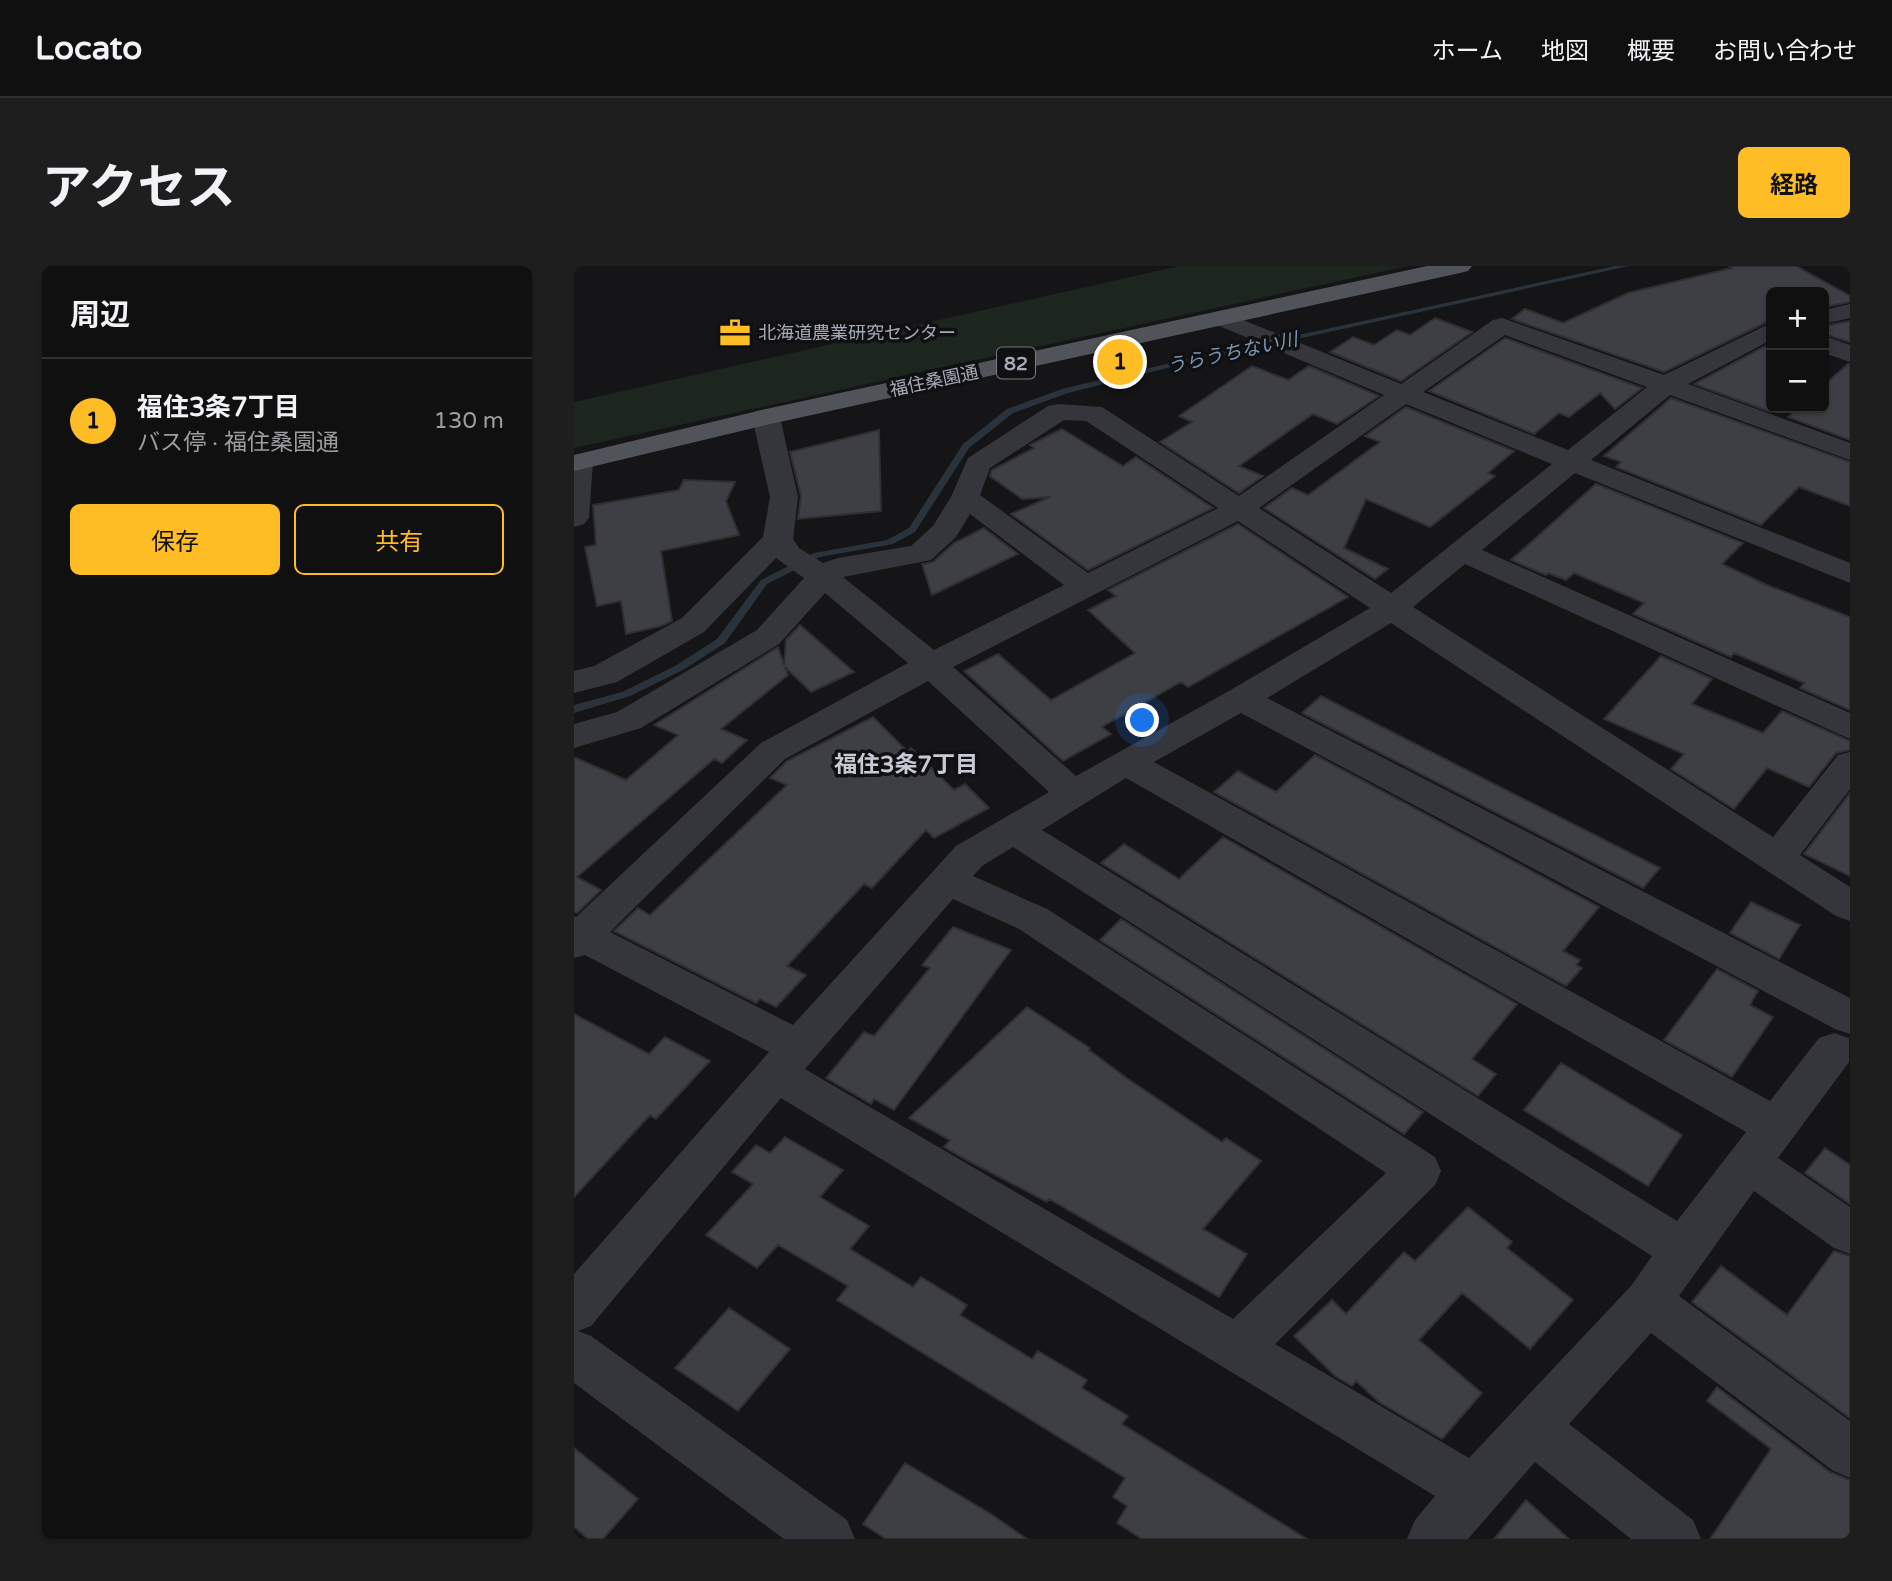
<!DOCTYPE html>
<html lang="ja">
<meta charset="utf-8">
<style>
body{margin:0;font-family:"Varela Round","Noto Sans JP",sans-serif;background:#1e1e1f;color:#f1f3f6}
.controls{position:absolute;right:21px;top:21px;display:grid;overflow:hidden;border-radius:10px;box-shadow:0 2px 5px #0004}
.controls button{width:63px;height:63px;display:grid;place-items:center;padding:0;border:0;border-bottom:2px solid #303031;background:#101011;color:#f1f3f6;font:35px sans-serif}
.you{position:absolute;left:569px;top:455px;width:24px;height:24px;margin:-18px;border:5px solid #fff;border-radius:50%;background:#1a73e8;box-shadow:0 0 0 10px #1a73e833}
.badge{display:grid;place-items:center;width:46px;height:46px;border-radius:50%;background:#ffbd25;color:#111;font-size:23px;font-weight:700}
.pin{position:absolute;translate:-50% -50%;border:4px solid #fff;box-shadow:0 2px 7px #0006}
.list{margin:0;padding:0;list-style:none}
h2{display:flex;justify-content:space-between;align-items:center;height:91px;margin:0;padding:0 28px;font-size:30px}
h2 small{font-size:23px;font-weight:400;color:#9c9d9f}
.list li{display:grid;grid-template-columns:46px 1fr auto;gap:21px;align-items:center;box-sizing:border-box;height:126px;padding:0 28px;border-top:2px solid #303031}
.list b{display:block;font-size:26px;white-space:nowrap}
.list p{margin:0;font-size:23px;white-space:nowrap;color:#9c9d9f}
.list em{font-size:23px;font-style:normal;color:#9c9d9f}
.actions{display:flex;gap:14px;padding:21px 28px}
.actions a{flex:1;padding:16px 0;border:2px solid #ffbd25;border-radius:10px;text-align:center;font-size:24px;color:#ffbd25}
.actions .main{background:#ffbd25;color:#111}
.map{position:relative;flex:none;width:1276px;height:1273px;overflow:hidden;border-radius:10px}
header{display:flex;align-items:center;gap:42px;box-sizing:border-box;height:98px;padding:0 35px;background:#101011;border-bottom:2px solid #303031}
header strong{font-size:33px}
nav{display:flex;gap:38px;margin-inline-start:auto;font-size:24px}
.intro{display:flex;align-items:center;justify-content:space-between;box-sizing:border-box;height:168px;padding:0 42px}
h1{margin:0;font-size:49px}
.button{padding:18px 32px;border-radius:10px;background:#ffbd25;color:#111;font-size:24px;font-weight:700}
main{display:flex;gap:42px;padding:0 42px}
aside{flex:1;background:#101011;border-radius:10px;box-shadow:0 2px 5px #0004}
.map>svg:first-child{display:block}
.green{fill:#1c251e}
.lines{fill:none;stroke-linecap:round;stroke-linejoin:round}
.stream{fill:#2a333c;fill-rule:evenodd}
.building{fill:#3e3f44;stroke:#2f2f33;stroke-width:2}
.minor{fill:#35363c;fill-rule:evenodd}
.major{fill:#51535b;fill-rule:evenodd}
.labels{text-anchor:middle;stroke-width:7;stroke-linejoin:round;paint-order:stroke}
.far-poi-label{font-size:18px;fill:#a5aab8;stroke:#101012;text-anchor:start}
.far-street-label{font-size:18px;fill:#a5aab8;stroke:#101012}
.far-water-label{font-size:19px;font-style:italic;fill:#7998b7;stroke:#101012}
.shield{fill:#101012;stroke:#787c86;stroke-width:2}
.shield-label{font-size:19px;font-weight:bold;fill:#a5aab8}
.neighbourhood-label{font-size:23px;font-weight:bold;fill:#c7cad4;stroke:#101012}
</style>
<header>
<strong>Locato</strong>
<nav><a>ホーム</a><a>地図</a><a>概要</a><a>お問い合わせ</a></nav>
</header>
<div class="intro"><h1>アクセス</h1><a class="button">経路</a></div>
<main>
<aside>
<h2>周辺<small></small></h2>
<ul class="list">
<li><span class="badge">1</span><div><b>福住3条7丁目</b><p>バス停 · 福住桑園通</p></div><em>130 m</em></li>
</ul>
<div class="actions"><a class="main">保存</a><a>共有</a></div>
</aside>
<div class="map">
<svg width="1276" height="1273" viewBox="0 0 1276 1273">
<rect width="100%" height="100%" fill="#151517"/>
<path class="green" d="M605 0H834L0 182V136Z"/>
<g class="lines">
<path class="stream" d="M1041 0H1055L605 99 494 127 439 147 395 182 341 266 319 278 246 291 193 318 151 377 109 404 56 430 0 447V439L48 426 101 400 143 373 187 314 240 287 313 274 335 262 389 178 433 143 488 123 605 95Z"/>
</g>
<path class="building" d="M1155 0H1222L1276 30V36L1250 41V26H1197V54L1090 106 938 53 951 43 989 57 1054 27 1158 2Z
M861 52 898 66 827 115 756 86 779 71 800 79 823 64 836 69Z
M1276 55V76L1250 68V60Z
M931 72 1068 122 1041 143 1026 127 995 151 985 147 960 168 855 125Z
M1197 77V146L1120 118Z
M1274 98H1276V174L1214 151 1224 142H1250V119Z
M678 100 714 114 735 100 805 130 763 158 739 148 665 200 689 210 665 227 586 176 618 156 605 150Z
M1097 132 1276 196V240L1225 221 1187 259 1042 201 1047 196 1030 190Z
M832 141 940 185 914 207 921 210 856 261 792 233 770 282 814 303 801 313 690 242 718 222 734 229 806 176 791 170Z
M488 163 549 200 562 191 639 242 514 304 437 248 476 231 448 233 416 210 418 204 460 182 456 179Z
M305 164 307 245 224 253 227 230 216 186Z
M110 214 161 216 152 235 165 269 87 285 98 355 87 360 52 368 47 335 23 340 11 281 22 279 19 239 105 224Z
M1022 218 1169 277 1148 298 1193 319 1276 351V444L1226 422 1230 417 1160 387 1157 391 1059 348 1070 337 1000 307 992 314 974 307 972 309 937 294Z
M664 258 774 331 614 421 607 416 528 461 537 468 489 495 390 405 424 388 477 434 561 387 514 344 542 330 534 324Z
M410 262 444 288 358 329 348 298 359 296 380 277Z
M226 359 280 406 237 426 211 401 214 409 147 463 173 474 148 497 140 493 3 611 27 624 3 647 0 645V491L52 514 104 469 80 459 204 381 210 399 212 374Z
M1087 390 1138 413 1118 438 1189 467 1208 445 1276 475V484L1262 487 1235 521 1193 502 1160 543 1097 503 1110 488 1030 453Z
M747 430 1086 602 1069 622 728 447Z
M299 451 333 485 337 482 380 524 391 518 415 542 360 572 352 564 298 622 290 618 213 700 232 709 202 741 186 733 182 737 40 665 64 642 76 649 213 519 196 512 213 495Z
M741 489 1025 641 989 685 1006 694 1002 699 1008 702 992 720 640 526 664 505 702 526Z
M1276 527V610L1230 588Z
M649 571 943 738 898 793 922 808 904 830 527 597 550 578 605 613Z
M1177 636 1226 659 1205 693 1156 667Z
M547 653 849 846 830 868 526 674Z
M379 661 437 684 320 844 300 833 297 838 252 812 290 766 300 770 356 702 348 699Z
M1143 703 1184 725 1176 739 1199 751 1158 811 1090 774Z
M453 741 516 782 515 784 554 813 648 876 652 872 687 895 629 963 673 988 645 1031 475 933 473 936 391 893 370 881 376 874 335 852Z
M0 748 75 788 91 771 136 795 82 853 76 849 0 931Z
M987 797 1108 869 1074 920 950 844Z
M211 871 269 904 246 931 295 960 276 983 339 1021 347 1011 393 1039 386 1049 458 1093 464 1085 513 1114 508 1122 554 1150 548 1158 733 1273H568L543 1257 553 1240 539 1231 551 1212 263 1034 274 1020 204 979 183 1002 132 969 179 918 158 906 182 879 196 887Z
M1251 882 1276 899V938L1231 907Z
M894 941 938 976 933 982 999 1034 956 1083 888 1027 845 1074 908 1127 868 1173 805 1136 782 1115 778 1120 761 1110 720 1070 758 1034 772 1048 830 986 841 995Z
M1260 985 1276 990V1152L1118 1036 1147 1000 1213 1049Z
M155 1042 216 1083 164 1145 101 1102Z
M1143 1121 1256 1206 1276 1214V1273H1136L1197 1183 1133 1135Z
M0 1182 64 1233 29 1273H14L0 1261Z
M331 1197 417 1248 453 1273H312L289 1258Z
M952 1234 995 1273H920Z"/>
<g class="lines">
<path class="minor" d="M1276 38V52L1250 58V44Z
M647 45 827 118 919 54 928 52 1090 109 1197 57V74L1114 118 1276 177V194L1096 129 1017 194 1276 297V317L1001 207 908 284 1276 447V473L891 298 839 341 1199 571 1264 489 1276 486V523L1226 589 1276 621V655L1262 650 817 357 693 432 1276 732V768L1261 763 667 447 580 496 1196 835 1245 772 1260 767 1275 772V796L1204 892 1276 941V988L1260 982 1180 925 1105 1030 1276 1155V1212L1258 1204 1077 1067 995 1158 1119 1254 1127 1273H1057L961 1196 894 1273H833L841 1254 861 1230 207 832 17 1060 4 1065 17 1070 273 1254 281 1273H210L0 1117V1008L195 786 11 689 0 692V650L2 651 187 477 334 397 251 327 205 378 67 462 0 482V458L43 446 183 364 230 312 202 292 130 366 43 416 0 427V405L20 400 108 352 189 271 196 231 178 151 182 145 192 143 202 145 206 151 224 231 219 273 225 282 249 297 264 292 337 280 359 260 377 231 394 192 474 140 484 138 528 141 665 230 810 129 638 57 635 52 638 47ZM931 69 1073 121 994 184 849 126ZM832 138 978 198 817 327 685 242ZM490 154 512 155 644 242 514 307 406 229 416 202ZM396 248 490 319 360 384 269 311 357 294 382 271ZM664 255 796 342 655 425 502 510 379 401ZM354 415 475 526 382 580 219 759 36 666 211 493ZM552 512 1172 866 1103 955 468 564ZM439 581 1078 990 1057 1020 895 1192 701 1078 861 919 867 905 861 891 473 643 399 610 408 600ZM379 633 445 663 812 907 659 1053 231 803Z
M1250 70 1276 79V96L1250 87Z
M5 188 15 190 19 196 15 252 10 258 0 261V189Z"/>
<path class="major" d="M853 0H898L894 5 886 7 192 159 0 205V189L192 143Z"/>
</g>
<defs>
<symbol id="office-bare" viewBox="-9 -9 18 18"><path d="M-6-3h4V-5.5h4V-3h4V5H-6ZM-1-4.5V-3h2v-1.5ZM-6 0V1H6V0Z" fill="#ffbd25" stroke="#101012" stroke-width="2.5" paint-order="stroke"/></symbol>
</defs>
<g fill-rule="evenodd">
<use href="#office-bare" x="139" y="45" width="44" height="44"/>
</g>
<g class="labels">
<g class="far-poi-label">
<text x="184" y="73">北海道農業研究センター</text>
</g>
<g class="far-street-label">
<text transform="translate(360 115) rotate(-12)" y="6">福住桑園通</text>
</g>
<g class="far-water-label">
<text transform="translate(658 86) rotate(-12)" y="7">うらうちない川</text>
</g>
<rect class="shield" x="423" y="81.5" width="38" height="31" rx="5"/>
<g class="shield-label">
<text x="442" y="104">82</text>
</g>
<g class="neighbourhood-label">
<text x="332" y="506">福住3条7丁目</text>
</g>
</g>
</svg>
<div class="controls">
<button>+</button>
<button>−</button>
</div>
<div class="you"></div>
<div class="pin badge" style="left:546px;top:96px">1</div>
</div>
</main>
